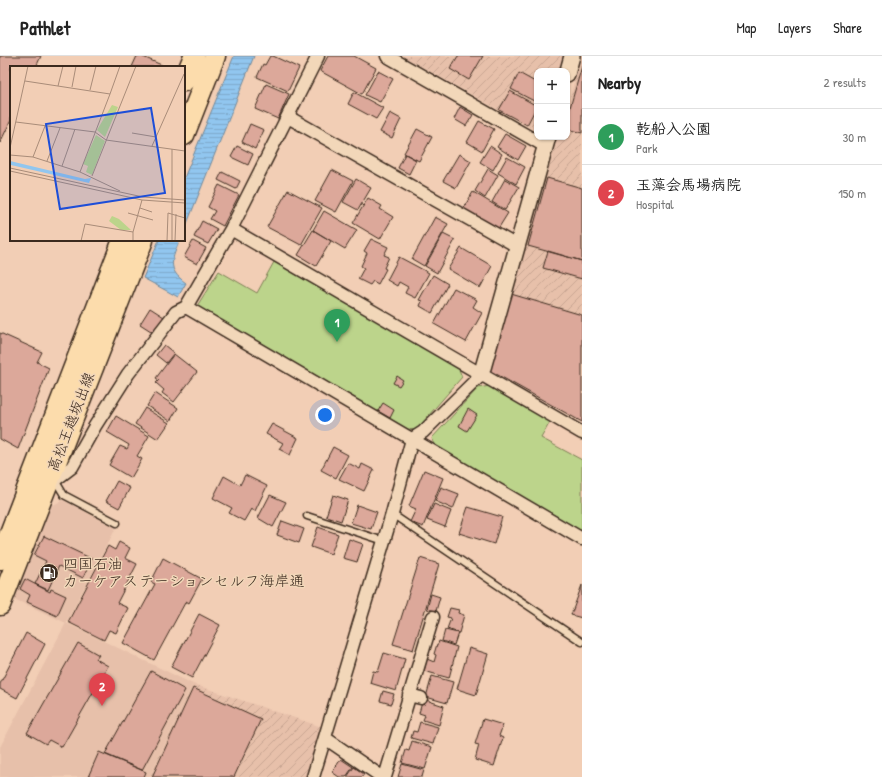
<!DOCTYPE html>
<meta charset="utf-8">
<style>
body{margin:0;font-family:"Patrick Hand","Klee One",sans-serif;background:#f2f2f2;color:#222}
.controls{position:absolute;right:12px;top:12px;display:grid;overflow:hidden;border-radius:8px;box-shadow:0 1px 3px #0004}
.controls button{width:36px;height:36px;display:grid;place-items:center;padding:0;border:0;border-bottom:1px solid #e0e0e0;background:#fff;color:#222;font:20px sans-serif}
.you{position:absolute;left:325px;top:359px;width:14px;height:14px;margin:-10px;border:3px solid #fff;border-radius:50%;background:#1a73e8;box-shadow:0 0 0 6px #1a73e833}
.badge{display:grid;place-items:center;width:26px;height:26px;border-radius:50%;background:#111827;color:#fff;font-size:13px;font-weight:700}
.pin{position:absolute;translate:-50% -33px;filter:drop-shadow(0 1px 2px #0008)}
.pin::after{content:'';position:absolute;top:21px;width:14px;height:12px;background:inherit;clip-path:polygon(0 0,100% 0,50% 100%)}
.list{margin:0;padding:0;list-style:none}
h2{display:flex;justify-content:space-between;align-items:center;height:52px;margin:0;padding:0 16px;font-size:17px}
h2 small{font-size:13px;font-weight:400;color:#767676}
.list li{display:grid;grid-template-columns:26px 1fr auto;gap:12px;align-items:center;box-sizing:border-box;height:56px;padding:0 16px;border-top:1px solid #e0e0e0}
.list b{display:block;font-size:15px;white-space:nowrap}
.list p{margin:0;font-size:13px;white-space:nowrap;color:#767676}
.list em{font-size:13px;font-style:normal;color:#767676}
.map{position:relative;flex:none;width:582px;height:721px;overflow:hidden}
header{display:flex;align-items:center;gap:24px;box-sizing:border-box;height:56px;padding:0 20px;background:#fff;border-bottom:1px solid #e0e0e0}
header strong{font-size:19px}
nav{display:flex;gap:22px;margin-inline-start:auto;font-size:14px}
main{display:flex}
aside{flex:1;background:#fff}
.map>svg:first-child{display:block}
.built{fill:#e7c0aa}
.industrial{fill:url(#industrial-furrows)}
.park{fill:#bcd48b;stroke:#7c7f54}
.water{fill:url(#water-rules);stroke:#6f889b}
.building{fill:#dca89a;stroke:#3b2a1e}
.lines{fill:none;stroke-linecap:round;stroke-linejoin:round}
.service-casing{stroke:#3b2a1e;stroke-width:9}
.minor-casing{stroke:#3b2a1e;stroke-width:15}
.tertiary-casing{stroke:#3b2a1e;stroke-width:18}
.primary-casing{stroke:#3b2a1e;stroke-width:23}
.service{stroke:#f2d7b9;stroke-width:6}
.minor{stroke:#f2d7b9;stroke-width:12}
.tertiary{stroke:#f2d7b9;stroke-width:15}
.primary{stroke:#fcdcac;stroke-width:20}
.labels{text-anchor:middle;stroke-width:3;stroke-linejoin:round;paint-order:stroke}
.street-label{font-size:15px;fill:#3b2a1e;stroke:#f2d7b9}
.poi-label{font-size:15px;fill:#3b2a1e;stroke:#f2d7b9;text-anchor:start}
.inset-road{fill:none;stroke:#a98c79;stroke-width:1}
.view{fill:#1d4ed8;fill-opacity:0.15;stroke:#1d4ed8;stroke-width:2}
.inset-edge{fill:none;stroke:#3b2a1e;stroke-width:2}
</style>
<header>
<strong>Pathlet</strong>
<nav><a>Map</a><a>Layers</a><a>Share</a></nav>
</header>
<main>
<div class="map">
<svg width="582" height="721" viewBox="0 0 582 721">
<defs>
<pattern id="industrial-furrows" width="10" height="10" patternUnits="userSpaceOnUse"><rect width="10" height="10" fill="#e7c0aa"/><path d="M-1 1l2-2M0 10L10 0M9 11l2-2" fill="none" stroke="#c7a592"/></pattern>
<pattern id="water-rules" width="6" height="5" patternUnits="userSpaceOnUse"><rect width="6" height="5" fill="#91c6ef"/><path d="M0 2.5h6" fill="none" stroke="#7eaacc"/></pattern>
</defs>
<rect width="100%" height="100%" fill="#f2ceb5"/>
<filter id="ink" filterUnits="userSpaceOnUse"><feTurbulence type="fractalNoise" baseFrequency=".025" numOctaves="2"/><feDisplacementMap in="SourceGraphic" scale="8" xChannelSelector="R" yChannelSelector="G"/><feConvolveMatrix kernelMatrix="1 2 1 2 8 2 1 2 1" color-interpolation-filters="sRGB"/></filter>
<g filter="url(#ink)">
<path class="built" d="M63 444 116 472 66 567 193 628 149 721H0V691L66 567 14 543 51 450Z"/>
<path class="industrial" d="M403 0H563L559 15H537V73L535 74Z
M582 0V366L489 314 558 81H567V50Z
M193 628 322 671 307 721H149Z"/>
<path class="park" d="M274 206 458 311 462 321 416 374 408 373 197 250 219 215 257 237Z
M490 330 550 366 541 382 582 404V475L434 390 432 382 478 332Z"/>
<path class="water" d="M234 0H254L184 175V122Z
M159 184H180C172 203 166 213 186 227L178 241 143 222Z"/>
<path class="building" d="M0 0H41L36 11H11V64L0 87Z
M137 0H141L166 11H132Z
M270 0H273L299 12 288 35 257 21 263 8 265 9Z
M328 0H354L376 12 362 38 320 15Z
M458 0H483L469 24 450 13Z
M582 10V77L567 73V62Z
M378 15 393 23 380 46 365 39Z
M519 17 537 27V39L534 45 511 33Z
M266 28 289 38 278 63 255 53Z
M510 35 537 50 527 69 499 54Z
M354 36 383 52 376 63 348 48Z
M460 51 473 59 466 70 454 63Z
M390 57 401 63 392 82 380 76Z
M479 65 494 73 482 95 467 86Z
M250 68 264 74 255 93 242 86Z
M417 73 432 81 419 105 404 97Z
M505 78 526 90 518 104 497 91Z
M237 90 253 98 248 109 231 101Z
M490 90 502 98 493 114 480 106Z
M405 98 416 104 409 118 398 112Z
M459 98 471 105 456 132 443 125Z
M507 101 525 111 516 128 498 117Z
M488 113 498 119 485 142 475 135Z
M332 114 353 125 336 156 315 145Z
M222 116 240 125 236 133 218 124Z
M547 122 582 132V205L528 190Z
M356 123 371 132 358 154 343 146Z
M505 123 519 131 505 154 492 146Z
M219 129 239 139 223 170 210 163 215 155 208 151Z
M288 134 322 152 301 189 267 171Z
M473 136 508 157 498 173 463 153Z
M368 142 382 150 380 153 393 161 380 183 353 167Z
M324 155 357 174 345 193 313 174Z
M435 161 448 168 424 210 412 203Z
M202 165 217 173 208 188 194 181Z
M313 174 331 185 316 210 298 199Z
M443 178 455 184 437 217 425 210Z
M371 183 388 191 384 199 389 201 384 212 386 213 378 228 373 225 370 229 358 223 364 212 361 210 367 197 364 195Z
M193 185 206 192 197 208 184 201Z
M461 192 492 210 480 232 448 213Z
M548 195 582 205V223L543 212Z
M399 201 429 217 415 242 405 237 408 231 399 226 397 230 387 224Z
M433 219 448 228 432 257 420 250 422 245 419 244Z
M454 232 477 244 473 251 482 257 466 286 434 268Z
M511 238 582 259V366L489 314Z
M150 252 164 261 154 277 140 268Z
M0 277 42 296 37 306 49 312 18 393 0 383Z
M164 289 174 297 166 307 156 299Z
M174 298 197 316 174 346 162 337 164 334 156 327 159 324 156 322Z
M397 320 403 324 399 330 393 327Z
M155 337 178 352 170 365 147 350Z
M383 347 394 354 390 362 378 355Z
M145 352 169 367 158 383 135 368Z
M468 353 477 359 467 375 459 370Z
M116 360 149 380 137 400 142 403 131 422 109 409 120 390 127 393 129 389 107 376Z
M272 368 298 382 290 399 279 393 283 387 266 378Z
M333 391 348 399 336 422 321 414Z
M348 407 360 413 362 408 374 414 364 435 339 423Z
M424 414 443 422 423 471 410 466 416 453 409 450Z
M245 419 267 430 255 455 251 453 244 465 229 457 232 452 213 442 224 420 240 429Z
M117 425 130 432 119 452 106 445Z
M441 431 459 438 453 453 435 445Z
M270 439 286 446 273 471 258 462Z
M333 439 348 444 341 465 326 460Z
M434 448 451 455 445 471 427 464Z
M357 449 377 456 371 473 351 467Z
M468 451 502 461 494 488 459 477Z
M282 465 304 473 299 487 277 479Z
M318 471 338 478 331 498 311 491Z
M44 480 92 503 83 522 59 510 48 534 35 528 46 505 34 499Z
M349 483 363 488 357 506 343 502Z
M119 486 130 492 125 502 137 508 117 547 128 552 116 577 109 574 104 584 68 566 108 490 115 494Z
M163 502 202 523 189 547 186 545 154 604 123 587 155 528 151 526Z
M420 502 439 508 413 594 393 588Z
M25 523 50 536 51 533 66 540 57 560 27 546 30 539 20 533Z
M582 529V562L571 559Z
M431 538 440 541 436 555 427 553Z
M450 552 459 554 458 557 464 559 459 577 447 573 451 562 447 561Z
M199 558 220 569 192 622 171 611Z
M445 574 458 577 454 589 442 585Z
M26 577 45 588 17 642 0 633V628Z
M439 585 457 591 449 622 424 615 427 603 434 606 436 599 434 598 437 588H438Z
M78 587 99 599 96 603 108 610 62 691 49 684 46 688 27 677Z
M469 592 488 598 476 639 457 633Z
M384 597 405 603 396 635 370 627 373 615 378 616Z
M151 615 185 634 142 714 105 698Z
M432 620 453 626 447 647 426 641Z
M193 632 261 663 234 721H152Z
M383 635 394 638 391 648 380 645Z
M423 643 444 650 439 669 423 664 425 659 419 657Z
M483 663 503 669 499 680 503 682 494 710 475 704 479 689 475 688Z
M420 666 438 671 433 688 411 682 413 675 417 676Z
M412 685 432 691 425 713 402 707 406 694 409 695Z
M99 696 146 716 144 721H88Z
M341 703 353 711 346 721H339L332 716Z
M402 708 424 714 422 721H398Z
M354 711 364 718 362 721H347Z"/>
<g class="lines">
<defs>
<path id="service" d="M55 424 64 439 117 467
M392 458 582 586
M307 460 384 485"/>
<path id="minor" d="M387 0 545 90
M288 61 517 190
M231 173 582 377
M186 251 582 483
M48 424H55L72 411 95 370 128 318 176 256 186 251 231 173 318 0
M409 639 421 642
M325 682 382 721
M313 721 392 458 412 383 423 376 481 319
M385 721 433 561"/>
<path id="tertiary" d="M567 18 572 0
M481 319 548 81"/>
<path id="primary" d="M184 25 194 0
M184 79 215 0
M0 503 123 184
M0 549 143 184"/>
</defs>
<use href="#service" class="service-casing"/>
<use href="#minor" class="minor-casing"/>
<use href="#tertiary" class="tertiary-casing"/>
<use href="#primary" class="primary-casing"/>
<use href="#service" class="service"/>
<use href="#minor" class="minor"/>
<use href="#tertiary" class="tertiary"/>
<use href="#primary" class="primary"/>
</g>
</g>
<defs>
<symbol id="fuel-disc" viewBox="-11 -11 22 22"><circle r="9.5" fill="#3b2a1e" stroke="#f2d7b9"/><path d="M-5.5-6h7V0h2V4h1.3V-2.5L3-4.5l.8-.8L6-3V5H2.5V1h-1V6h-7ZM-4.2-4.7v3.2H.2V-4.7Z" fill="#fff"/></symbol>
</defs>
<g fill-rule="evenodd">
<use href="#fuel-disc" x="38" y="506" width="22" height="22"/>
</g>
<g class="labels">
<g class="street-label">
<text transform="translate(71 366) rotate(-69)" y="5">高松王越坂出線</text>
</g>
<g class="poi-label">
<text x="63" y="513">四国石油<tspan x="63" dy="17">カーケアステーションセルフ海岸通</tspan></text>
</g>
</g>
<g transform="translate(10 10)">
<rect width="175" height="175" fill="#f2ceb5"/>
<path d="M102 150 109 153 121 164H111L99 155Z" fill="#bcd48b"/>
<path d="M102 39 108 41 95 71 87 64ZM86 69 95 75 82 109 76 106 78 100 73 98Z" fill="#bcd48b"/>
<path d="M0 95 75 113 81 112 79 117 1 99Z" fill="#91c6ef"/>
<path class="inset-road" d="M15 15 100 28 110 0M48 20 53 0M62 21 66 0M80 24 86 0M6 56 85 66 96 74 175 85M122 67 146 71M142 80 174 8M0 82 18 0M0 89 23 91 70 106 110 125M23 91 35 60M37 95 50 62M52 100 65 63M0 102 133 131 175 134M0 105 132 134 175 137M70 106 100 28M82 110 126 0M130 142 142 146M118 147 143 154M71 175 75 158 123 166M123 175V166L132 134M157 175 158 147 175 152M162 175V83M165 175 166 148"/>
<path class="view" d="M141 42 155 127 50 143 36 58Z"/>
<rect width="175" height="175" class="inset-edge"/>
</g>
</svg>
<div class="controls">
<button>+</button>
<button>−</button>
</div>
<div class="you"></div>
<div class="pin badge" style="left:337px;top:286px;background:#2e9e5b">1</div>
<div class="pin badge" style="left:102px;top:650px;background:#e0444e">2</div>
</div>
<aside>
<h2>Nearby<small>2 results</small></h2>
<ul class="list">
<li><span class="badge" style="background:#2e9e5b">1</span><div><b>乾船入公園</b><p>Park</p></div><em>30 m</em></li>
<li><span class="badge" style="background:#e0444e">2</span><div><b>玉藻会馬場病院</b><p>Hospital</p></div><em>150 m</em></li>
</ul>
</aside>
</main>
